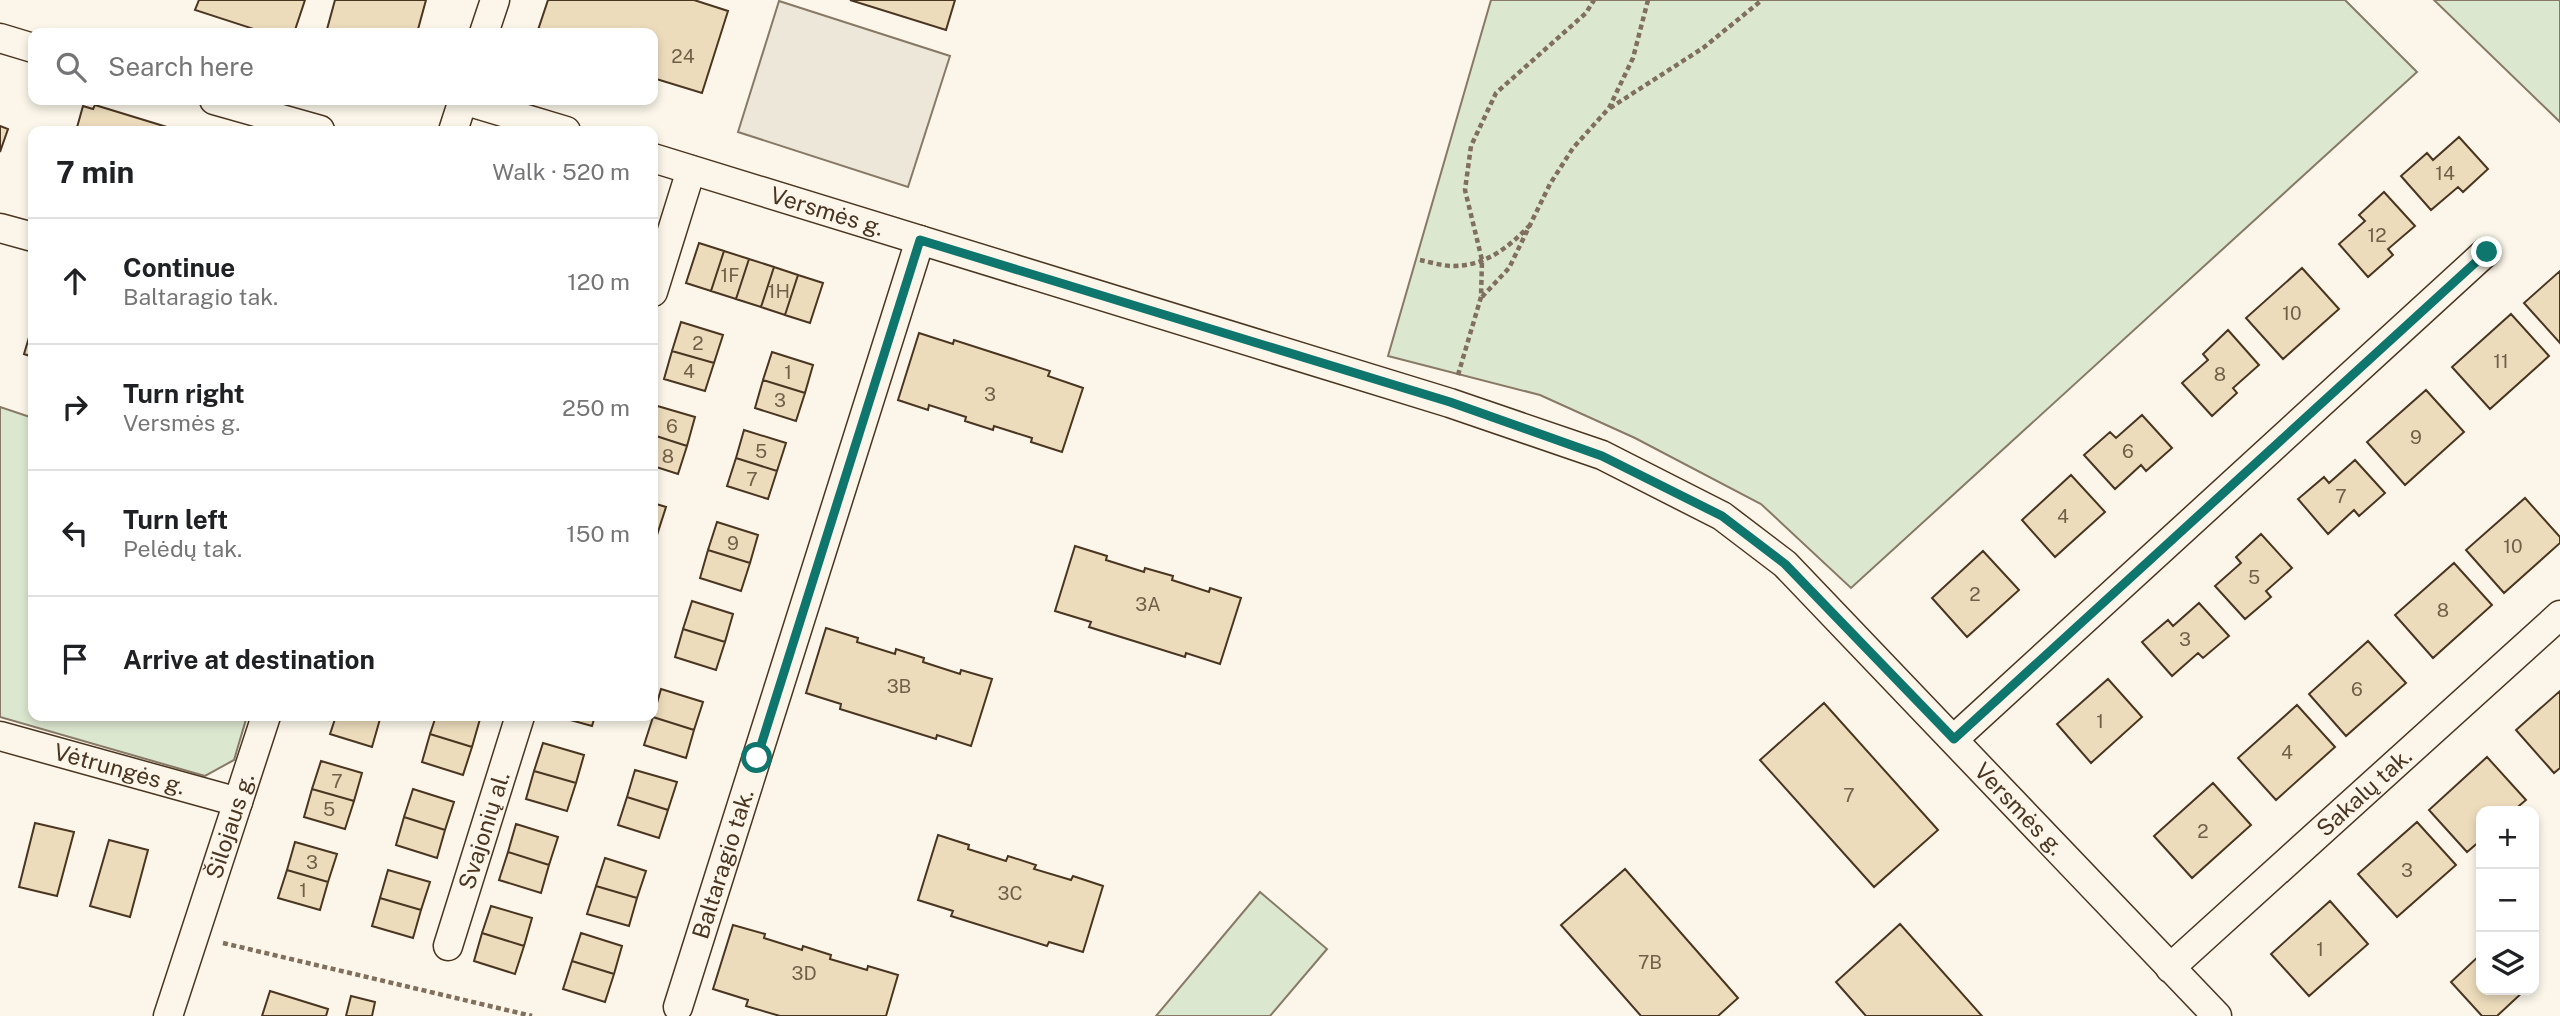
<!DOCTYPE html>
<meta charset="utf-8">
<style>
body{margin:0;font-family:"Public Sans",sans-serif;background:#f2f2f2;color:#202124}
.controls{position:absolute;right:21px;bottom:21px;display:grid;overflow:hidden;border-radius:14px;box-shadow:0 4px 10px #0003}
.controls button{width:63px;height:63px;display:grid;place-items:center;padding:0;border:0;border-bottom:2px solid #e0e0e0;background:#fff;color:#202124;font:35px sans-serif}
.stop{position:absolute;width:21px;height:21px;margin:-16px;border:5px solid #0f766e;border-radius:50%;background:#fff}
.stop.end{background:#0f766e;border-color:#fff;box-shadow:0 2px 7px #0008}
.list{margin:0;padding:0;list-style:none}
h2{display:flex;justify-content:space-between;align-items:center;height:91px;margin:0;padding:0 28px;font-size:30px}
h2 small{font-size:23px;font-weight:400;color:#757577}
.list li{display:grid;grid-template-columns:46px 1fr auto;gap:21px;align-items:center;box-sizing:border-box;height:126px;padding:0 28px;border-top:2px solid #e0e0e0}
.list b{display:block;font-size:26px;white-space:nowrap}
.list p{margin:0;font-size:23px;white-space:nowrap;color:#757577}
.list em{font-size:23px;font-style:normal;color:#757577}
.icon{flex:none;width:38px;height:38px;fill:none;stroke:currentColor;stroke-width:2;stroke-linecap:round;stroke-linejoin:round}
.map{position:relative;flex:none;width:2560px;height:1016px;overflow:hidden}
.search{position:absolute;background:#fff;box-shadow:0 4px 10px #0003;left:28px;top:28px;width:630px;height:77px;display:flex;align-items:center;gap:18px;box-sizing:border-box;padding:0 24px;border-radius:14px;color:#757577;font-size:26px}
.panel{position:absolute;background:#fff;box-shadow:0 4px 10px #0003;left:28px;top:126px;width:630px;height:595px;border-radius:14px}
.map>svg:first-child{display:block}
.green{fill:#dce7d0;stroke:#887966;stroke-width:2}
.parking{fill:#ede7d9;stroke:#887966;stroke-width:2}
.building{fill:#ecdcbc;stroke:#4a3520;stroke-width:2}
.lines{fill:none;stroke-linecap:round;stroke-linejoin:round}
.street-casing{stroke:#4a3520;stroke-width:31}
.path{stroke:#7f6f5c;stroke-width:4.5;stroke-dasharray:5 3.5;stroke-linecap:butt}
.street{stroke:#fbf6e9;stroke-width:28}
.route{stroke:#0f766e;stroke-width:9}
.labels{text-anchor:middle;stroke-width:5;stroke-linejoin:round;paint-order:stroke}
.number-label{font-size:19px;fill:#725f47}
.street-label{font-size:23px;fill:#4a3520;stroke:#fbf6e9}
</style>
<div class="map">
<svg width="2560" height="1016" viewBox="0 0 2560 1016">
<rect width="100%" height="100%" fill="#fbf6e9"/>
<path class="green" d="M1491 0H2345L2417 72 1851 588 1761 504 1635 438 1540 395 1388 356Z
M2434 0H2560V122Z
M0 407 33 418V716H247L234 760 205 776 0 717Z
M1260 892 1327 949 1270 1016H1156Z"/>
<path class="parking" d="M779 1 950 56 908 187 738 132Z"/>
<path class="building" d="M199 0H305L294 33H266L195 10Z
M335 0H426L417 33H326Z
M548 0H694L728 11 702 93 653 78V33H537Z
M850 0H955L946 30Z
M95 105 180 131H76L83 106 93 109Z
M0 126 8 129 0 152Z
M2459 137 2488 169 2463 192 2458 187 2431 210 2401 176 2427 153 2433 160Z
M2384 192 2415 226 2388 249 2393 255 2368 277 2339 244 2365 221 2359 215Z
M699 243 724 251 711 291 686 283Z
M724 251 749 259 736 299 711 291Z
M749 259 774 267 761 307 736 299Z
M774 267 798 275 785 315 761 307Z
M2302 268 2339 309 2283 359 2246 318Z
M2560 271V343L2524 303Z
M798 275 823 283 810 323 785 315Z
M2511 314 2549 356 2490 409 2452 367Z
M681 322 723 335 714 363 672 351Z
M33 324V357L24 354Z
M2228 330 2259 365 2233 388 2237 393 2212 416 2182 383 2208 360 2203 354Z
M919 333 953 344 954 340 1050 371 1048 376 1083 388 1062 452 1031 442 1032 438 994 426 993 430 965 421 966 417 929 405 928 410 898 400Z
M672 351 714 363 705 391 664 379Z
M772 352 813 365 805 393 763 380Z
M763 380 805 393 796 421 755 408Z
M2426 390 2464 432 2405 485 2367 442Z
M654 405 695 417 687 446 653 435Z
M2142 415 2172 448 2146 471 2141 465 2115 489 2084 455 2110 432 2116 438Z
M744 430 786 443 777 471 736 458Z
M653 435 687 446 678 474 653 466Z
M736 458 777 471 768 499 727 486Z
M2355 460 2385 493 2359 516 2354 510 2328 534 2298 499 2324 477 2329 483Z
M2071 475 2105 512 2055 557 2022 520Z
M2525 498 2560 537V543L2504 593 2466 550Z
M653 503 666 507 657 535 653 533Z
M717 522 758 535 750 563 708 550Z
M2261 534 2292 568 2266 591 2271 597 2245 619 2215 586 2241 563 2236 557Z
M1075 546 1107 556 1106 560 1144 572 1145 568 1173 576 1172 580 1209 592 1210 588 1241 598 1220 664 1186 653 1185 657 1089 627 1091 622 1055 611Z
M708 550 750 563 741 591 700 578Z
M1983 551 2019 590 1967 637 1932 598Z
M2454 563 2492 605 2433 658 2395 615Z
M692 601 733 614 725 642 683 629Z
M2199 603 2229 636 2203 658 2198 653 2172 676 2142 642 2168 620 2173 626Z
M826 628 858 638 857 642 895 654 896 649 924 658 923 662 960 674 961 670 992 679 971 746 937 735 936 739 840 709 841 704 806 693Z
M683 629 725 642 716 670 675 657Z
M2368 641 2406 683 2346 736 2309 694Z
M2108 679 2142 717 2091 763 2057 724Z
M661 689 703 702 694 730 653 717Z
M2560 691V768L2554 773 2516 730Z
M1824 703 1938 830 1874 887 1760 760Z
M2297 705 2335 747 2276 800 2238 758Z
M336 716H369L380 719 372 747 330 734Z
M436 716H471L480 719 472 747 430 734Z
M556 716H595L592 726Z
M653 717 694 730 686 758 644 745Z
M430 734 472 747 463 775 422 762Z
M543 743 584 755 576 783 534 771Z
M2487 757 2526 800 2513 811H2481V840L2467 852 2429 810Z
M321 761 362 773 354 801 312 789Z
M635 770 677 782 668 810 627 797Z
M534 771 576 783 567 811 526 799Z
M2213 783 2251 825 2192 878 2154 836Z
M312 789 354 801 345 829 304 817Z
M413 789 454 802 445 830 404 817Z
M627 797 668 810 659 838 618 825Z
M404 817 445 830 437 858 396 845Z
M2417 822 2456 865 2397 917 2358 874Z
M35 823 74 832 57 896 19 887Z
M516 824 558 837 549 865 508 852Z
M938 835 969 845 968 849 1006 861 1008 856 1036 865 1034 869 1071 880 1073 876 1103 886 1083 952 1049 942 1047 946 951 916 953 911 918 900Z
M109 840 148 850 130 917 90 906Z
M295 842 337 854 328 882 287 870Z
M508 852 549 865 541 893 499 880Z
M605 858 646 871 637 898 596 886Z
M1625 869 1738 998 1718 1016H1641L1561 925Z
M287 870 328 882 320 910 278 898Z
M388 870 430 882 421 910 380 898Z
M596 886 637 898 629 926 587 914Z
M380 898 421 910 413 938 372 926Z
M2330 901 2368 944 2309 996 2271 954Z
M491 906 532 918 524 946 482 933Z
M1900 924 1982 1016H1866L1836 982Z
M733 925 765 934 764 938 802 950 803 946 831 955 830 959 867 970 868 966 898 975 886 1016H780L746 1006 748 1000 713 989Z
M482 933 524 946 515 974 474 961Z
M581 933 622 946 614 974 572 961Z
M2481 954V990H2525L2497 1016H2482L2451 982Z
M572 961 614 974 605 1002 563 989Z
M270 991 328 1009 326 1016H262Z
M351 996 375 1002 372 1016H346Z"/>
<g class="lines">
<defs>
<g id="street">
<path d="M484 33 495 0"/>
<path d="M0 38 33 48"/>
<path d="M214 100 320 130"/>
<path d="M463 100 566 131"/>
<path d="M453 131 463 100"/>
<path id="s1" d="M653 158 1450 403 1602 455 1722 516 1785 564 2217 1016"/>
<path d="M0 228 33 237"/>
<path d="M653 292 691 170"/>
<path id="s2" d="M0 736 238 802"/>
<path d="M1954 739 2486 252"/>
<path id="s3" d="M448 946 520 716"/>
<path id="s4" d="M2170 968 2560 615"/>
<path id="s5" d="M678 1007 920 240"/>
<path id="s6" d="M168 1016 266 716"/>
</g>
</defs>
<use href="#street" class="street-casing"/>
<path class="path" d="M1610 108 1703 48 1762 0
M1420 260C1430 262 1442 266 1453 266 1485 266 1508 248 1529 226
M1482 297 1509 268 1550 184 1573 148 1609 108 1633 58 1648 0
M1458 375 1481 297 1482 260 1465 190 1471 146 1496 93 1586 13 1594 0
M223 943 532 1016"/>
<use href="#street" class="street"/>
</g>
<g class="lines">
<path class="route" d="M757 758 920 240 1450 402 1602 456 1722 516 1785 564 1954 739 2487 252"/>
</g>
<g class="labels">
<g class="number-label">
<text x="683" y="63">24</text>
<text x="2445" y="180">14</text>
<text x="2377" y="242">12</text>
<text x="730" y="282">1F</text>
<text x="779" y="298">1H</text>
<text x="2292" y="320">10</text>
<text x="698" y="350">2</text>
<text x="2501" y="368">11</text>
<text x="689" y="378">4</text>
<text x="788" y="379">1</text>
<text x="2220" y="381">8</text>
<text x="990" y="401">3</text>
<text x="780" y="407">3</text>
<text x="672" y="433">6</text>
<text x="2416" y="444">9</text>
<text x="761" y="458">5</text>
<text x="2128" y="458">6</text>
<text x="668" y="463">8</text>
<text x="752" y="486">7</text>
<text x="2341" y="503">7</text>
<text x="2063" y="523">4</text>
<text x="733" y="550">9</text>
<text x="2513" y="553">10</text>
<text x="2254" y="584">5</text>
<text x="1975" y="601">2</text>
<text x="1148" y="611">3A</text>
<text x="2443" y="617">8</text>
<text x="2185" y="646">3</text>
<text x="899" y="693">3B</text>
<text x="2357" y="696">6</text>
<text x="2100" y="728">1</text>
<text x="2287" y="759">4</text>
<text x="337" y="788">7</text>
<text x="1849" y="802">7</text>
<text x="329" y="816">5</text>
<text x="2203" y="838">2</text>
<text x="312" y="869">3</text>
<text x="2407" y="877">3</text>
<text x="303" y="897">1</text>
<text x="1010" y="900">3C</text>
<text x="2320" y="956">1</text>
<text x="1650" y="969">7B</text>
<text x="804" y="980">3D</text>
</g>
<g class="street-label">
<text dy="8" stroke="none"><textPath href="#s1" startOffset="182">Versmės g.</textPath></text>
<text dy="8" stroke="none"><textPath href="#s2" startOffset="124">Vėtrungės g.</textPath></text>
<text dy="8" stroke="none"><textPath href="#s4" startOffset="262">Sakalų tak.</textPath></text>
<text dy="8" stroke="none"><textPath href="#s1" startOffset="1547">Versmės g.</textPath></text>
<text dy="8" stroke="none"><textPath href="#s6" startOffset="200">Šilojaus g.</textPath></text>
<text dy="8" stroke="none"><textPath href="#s3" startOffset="121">Svajonių al.</textPath></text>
<text dy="8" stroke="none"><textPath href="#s5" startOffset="150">Baltaragio tak.</textPath></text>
</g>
</g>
</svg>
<div class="controls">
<button>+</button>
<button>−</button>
<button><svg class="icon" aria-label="layers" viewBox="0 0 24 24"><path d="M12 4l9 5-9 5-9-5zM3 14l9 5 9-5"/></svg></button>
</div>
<div class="stop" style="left:757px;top:758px"></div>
<div class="stop end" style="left:2487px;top:252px"></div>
<div class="search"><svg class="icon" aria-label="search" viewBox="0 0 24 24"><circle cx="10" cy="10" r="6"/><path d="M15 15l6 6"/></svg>Search here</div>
<section class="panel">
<h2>7 min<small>Walk · 520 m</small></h2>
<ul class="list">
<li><svg class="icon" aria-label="ahead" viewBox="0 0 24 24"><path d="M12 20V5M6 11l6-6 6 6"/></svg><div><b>Continue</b><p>Baltaragio tak.</p></div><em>120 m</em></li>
<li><svg class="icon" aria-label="right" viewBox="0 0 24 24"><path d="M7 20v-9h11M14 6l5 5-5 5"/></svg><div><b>Turn right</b><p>Versmės g.</p></div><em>250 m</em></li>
<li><svg class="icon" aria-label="left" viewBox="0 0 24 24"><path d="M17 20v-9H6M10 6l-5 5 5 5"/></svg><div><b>Turn left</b><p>Pelėdų tak.</p></div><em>150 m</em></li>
<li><svg class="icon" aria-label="arrive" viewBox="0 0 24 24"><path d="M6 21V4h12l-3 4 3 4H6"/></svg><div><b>Arrive at destination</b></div></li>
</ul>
</section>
</div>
